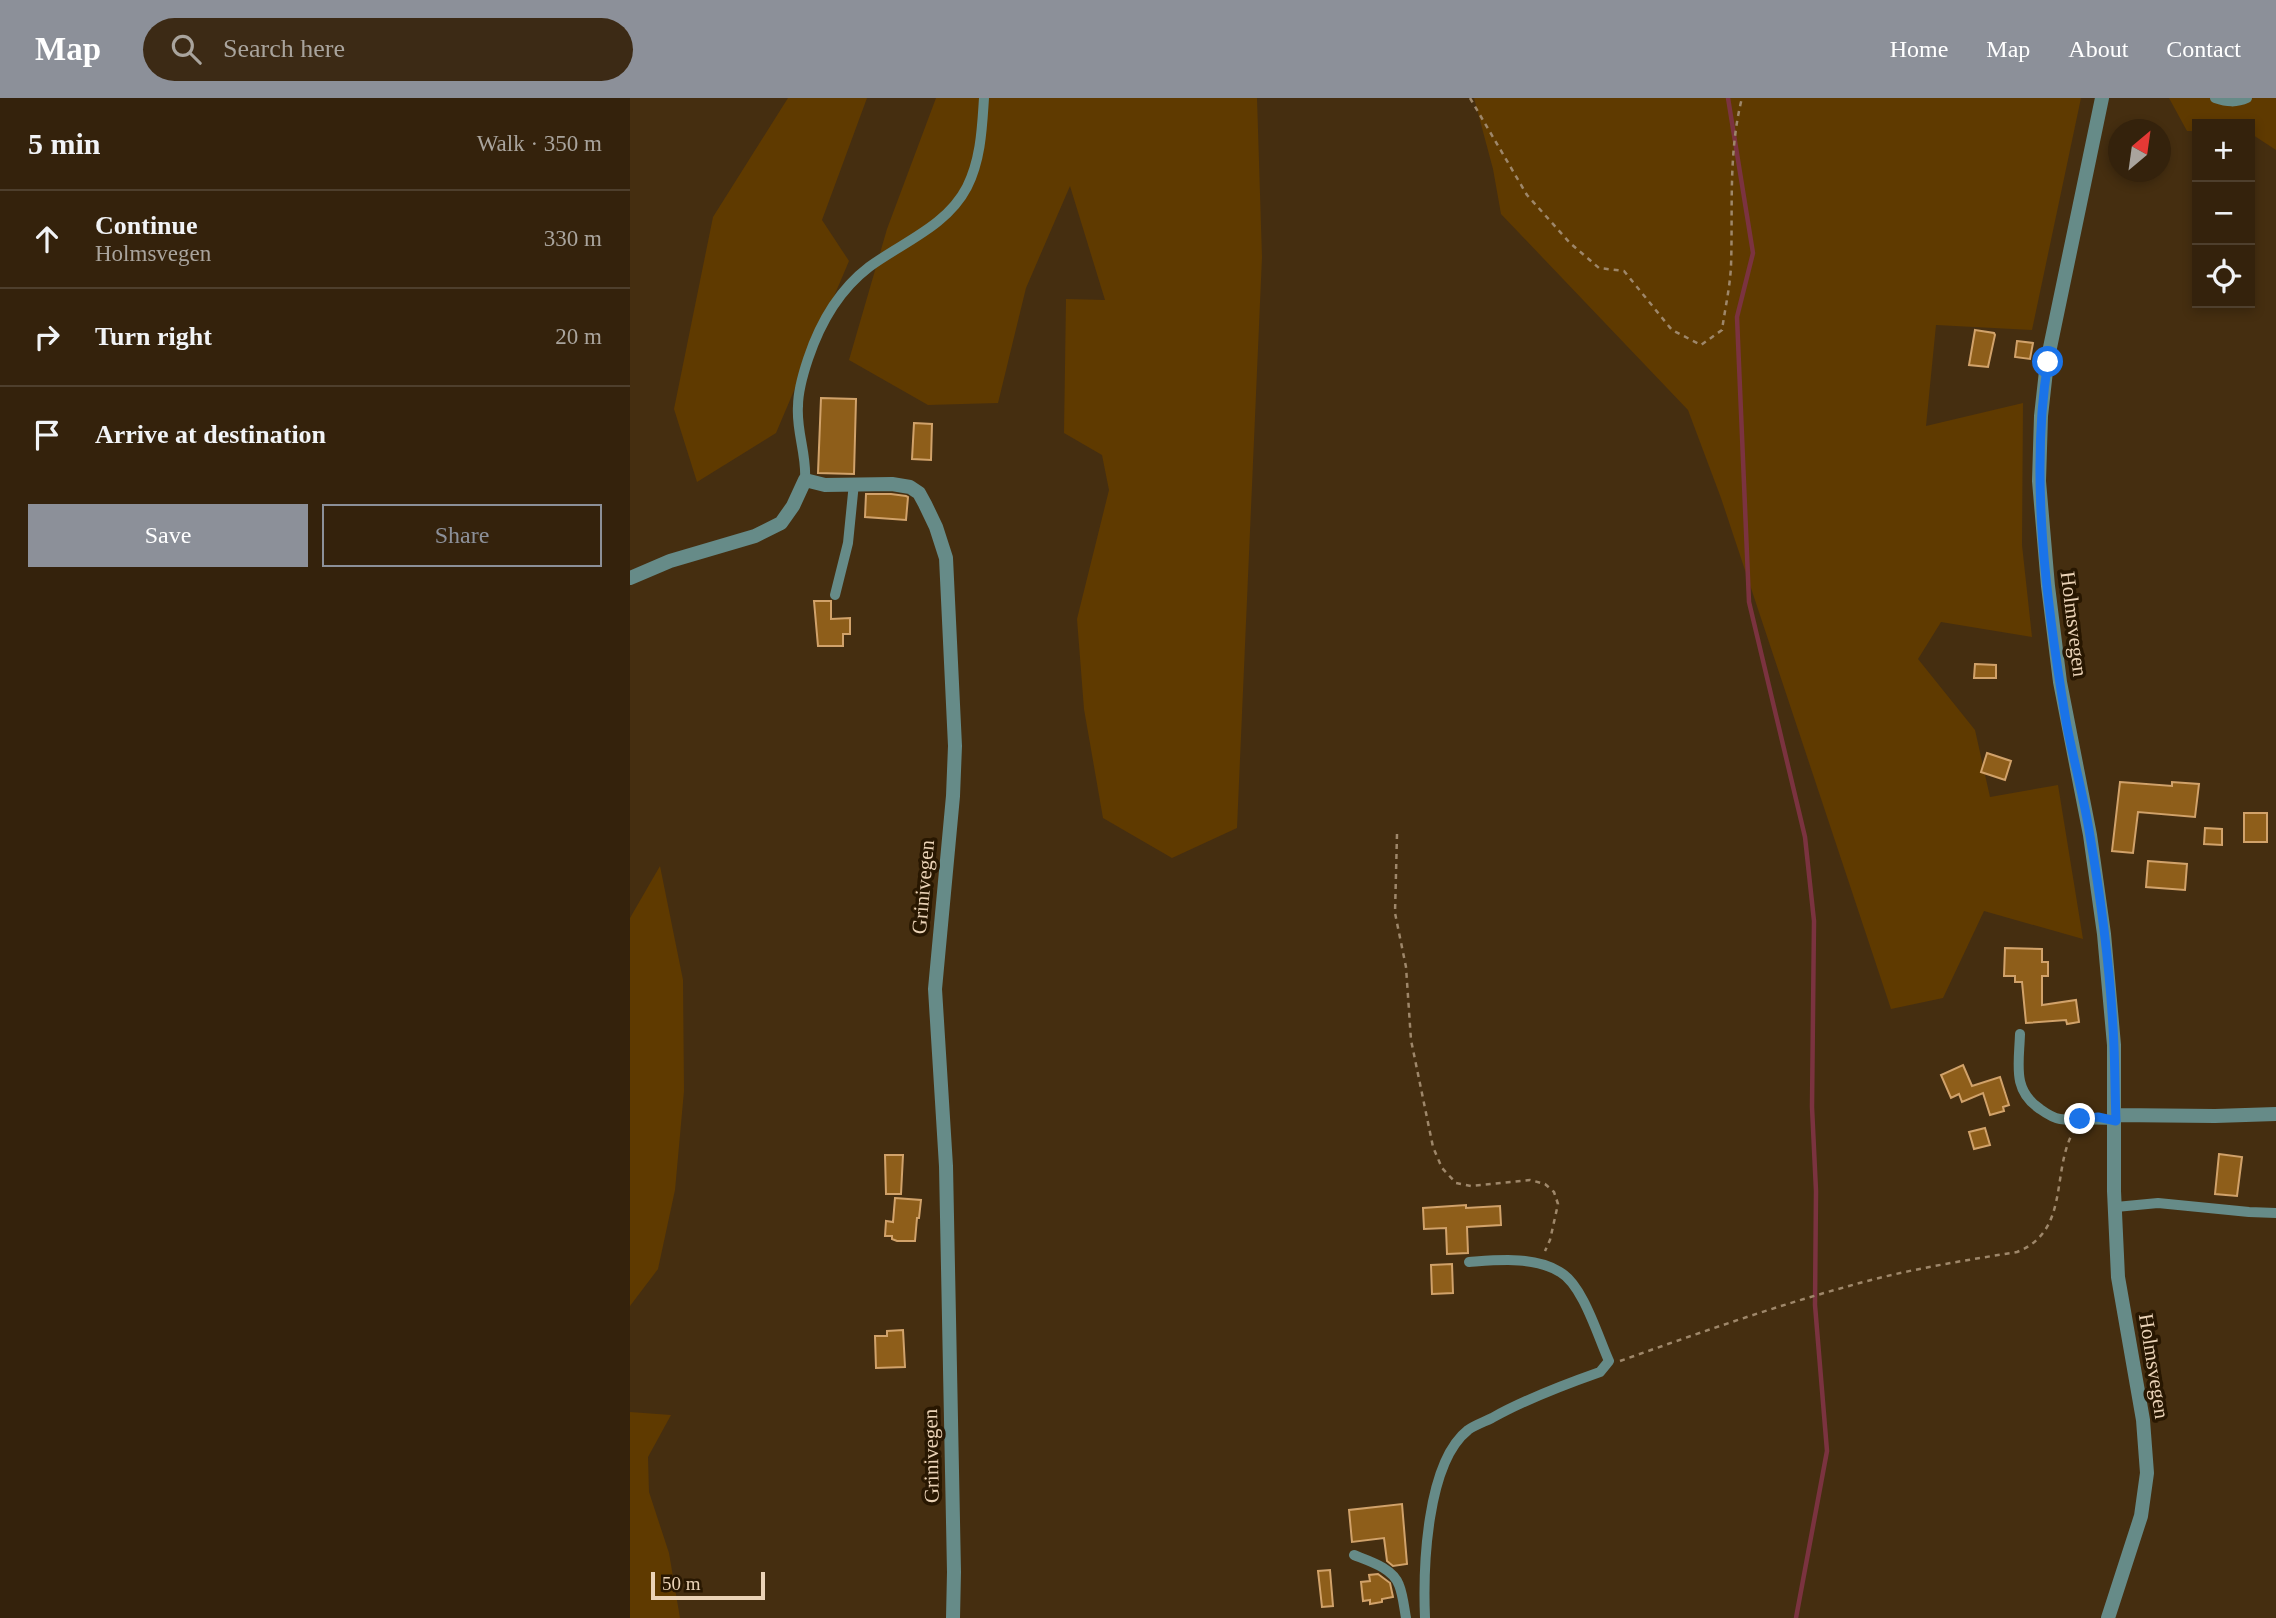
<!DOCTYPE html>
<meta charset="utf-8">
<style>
body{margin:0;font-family:Georgia,serif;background:#3c2a15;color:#f1f3f6}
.controls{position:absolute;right:21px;top:21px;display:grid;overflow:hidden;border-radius:0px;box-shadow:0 4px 10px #0003}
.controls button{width:63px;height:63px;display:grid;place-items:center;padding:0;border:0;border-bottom:2px solid #4e3f2d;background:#34220c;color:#f1f3f6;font:35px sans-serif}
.compass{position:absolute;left:1478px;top:21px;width:63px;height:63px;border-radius:50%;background:#34220c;box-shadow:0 4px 10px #0003;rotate:29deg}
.scale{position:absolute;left:21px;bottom:18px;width:114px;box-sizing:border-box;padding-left:7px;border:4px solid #ebd3b7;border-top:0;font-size:19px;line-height:24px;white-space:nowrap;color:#ebd3b7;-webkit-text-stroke:5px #281701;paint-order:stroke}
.stop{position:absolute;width:21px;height:21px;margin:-16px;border:5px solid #1a73e8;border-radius:50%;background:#fff}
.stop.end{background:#1a73e8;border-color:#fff;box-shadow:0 2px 7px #0008}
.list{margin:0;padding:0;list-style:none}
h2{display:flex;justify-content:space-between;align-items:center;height:91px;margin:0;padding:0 28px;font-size:30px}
h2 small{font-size:23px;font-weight:400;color:#a9a49d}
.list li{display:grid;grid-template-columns:46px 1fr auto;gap:21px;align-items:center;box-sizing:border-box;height:98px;padding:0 28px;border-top:2px solid #4e3f2d}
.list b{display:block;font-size:26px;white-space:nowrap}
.list p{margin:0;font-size:23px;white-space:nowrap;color:#a9a49d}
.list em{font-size:23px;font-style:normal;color:#a9a49d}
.actions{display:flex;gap:14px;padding:21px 28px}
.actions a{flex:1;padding:16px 0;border:2px solid #8c9099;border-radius:0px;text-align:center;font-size:24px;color:#8c9099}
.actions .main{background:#8c9099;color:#fff}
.icon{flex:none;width:38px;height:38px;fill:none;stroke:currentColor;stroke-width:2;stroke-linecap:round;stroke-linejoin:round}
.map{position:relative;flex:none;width:1646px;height:1520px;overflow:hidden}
header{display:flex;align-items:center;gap:42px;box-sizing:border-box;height:98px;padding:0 35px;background:#8c9099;color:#fff}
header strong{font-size:33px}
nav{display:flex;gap:38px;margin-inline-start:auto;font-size:24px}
.search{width:490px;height:63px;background:#3c2a15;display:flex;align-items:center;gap:18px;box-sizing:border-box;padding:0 24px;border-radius:38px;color:#a9a49d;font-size:26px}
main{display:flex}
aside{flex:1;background:#34220c}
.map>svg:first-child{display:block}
.green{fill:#5f3a00}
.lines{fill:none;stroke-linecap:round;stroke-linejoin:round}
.stream{stroke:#7b3340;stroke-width:4.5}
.building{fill:#8e5e1a;stroke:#d1a26a;stroke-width:2}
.path{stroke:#9e876a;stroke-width:2.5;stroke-dasharray:5 5;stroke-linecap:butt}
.lane{stroke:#668b88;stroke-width:10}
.street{stroke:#668b88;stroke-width:14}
.route{stroke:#1a73e8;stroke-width:9}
.labels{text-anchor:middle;stroke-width:7;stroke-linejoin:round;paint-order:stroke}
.street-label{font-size:21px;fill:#ebd3b7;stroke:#281701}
</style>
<header>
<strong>Map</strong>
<div class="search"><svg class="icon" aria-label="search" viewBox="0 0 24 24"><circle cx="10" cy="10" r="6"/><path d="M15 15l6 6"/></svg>Search here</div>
<nav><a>Home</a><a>Map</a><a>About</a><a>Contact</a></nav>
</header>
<main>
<aside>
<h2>5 min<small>Walk · 350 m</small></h2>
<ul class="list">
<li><svg class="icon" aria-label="ahead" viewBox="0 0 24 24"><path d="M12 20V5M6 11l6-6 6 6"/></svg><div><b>Continue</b><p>Holmsvegen</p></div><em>330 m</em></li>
<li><svg class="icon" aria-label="right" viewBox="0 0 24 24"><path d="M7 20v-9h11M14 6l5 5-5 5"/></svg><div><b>Turn right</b></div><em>20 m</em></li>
<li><svg class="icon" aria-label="arrive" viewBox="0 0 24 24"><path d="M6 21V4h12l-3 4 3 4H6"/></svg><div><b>Arrive at destination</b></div></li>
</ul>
<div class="actions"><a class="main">Save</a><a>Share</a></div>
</aside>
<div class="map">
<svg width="1646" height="1520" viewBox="0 0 1646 1520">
<rect width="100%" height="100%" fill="#452e10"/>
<path class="green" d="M158 0H237L192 122 219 163 146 335 67 384 44 311 83 119Z
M306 0H627L632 159 607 730 542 760 473 720 454 611 447 521 479 392 472 357 434 335 436 201 475 202 440 88 396 190 368 305 298 307 219 262 257 131Z
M844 0H1451L1402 232 1306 227 1296 328 1393 305 1392 447 1402 539 1311 524 1288 561 1345 632 1360 699 1428 687 1453 841 1354 813 1313 900 1261 911 1091 400 1058 312 871 116 863 71Z
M1539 0H1646V52L1620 35V26H1567V33H1557Z
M30 768 53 882 54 993 45 1092 28 1171 0 1208V820Z
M0 1314 41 1317 18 1359 19 1394 39 1455 50 1520H0Z"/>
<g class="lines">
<path class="stream" d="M1098 0 1123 155 1107 219 1119 504 1175 739 1184 823 1182 1009 1186 1093 1185 1207 1197 1353 1166 1520"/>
</g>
<path class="building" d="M1345 232 1364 235 1365 237 1358 269 1339 267Z
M1387 243 1403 245 1400 261 1385 259Z
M191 300 226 301 224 376 188 375Z
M284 325 302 326 301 362 282 361Z
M236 396H261L276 398 278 399 276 422 235 419Z
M184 503H201V521L220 520V536H213V548H188Z
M1345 566 1366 567V580H1344Z
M1357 655 1381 663 1375 682 1351 674Z
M1490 684 1542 688V684L1569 686 1565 719 1508 714 1503 755 1482 753Z
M1614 715H1637V744H1614Z
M1575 730 1592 731V747L1574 746Z
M1518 763 1557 766 1555 792 1516 789Z
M1375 850 1412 851V864H1418V878H1412V907L1446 902 1449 924 1437 926 1436 922 1396 925 1392 884H1385V878H1374Z
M1333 967 1342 988 1370 979 1379 1007 1373 1009 1374 1013 1360 1017 1353 995 1332 1004 1329 996 1321 1000 1311 977Z
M1355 1030 1360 1047 1344 1051 1339 1034Z
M1589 1056 1612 1059 1607 1098 1585 1096Z
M255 1057H273L271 1096H256Z
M265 1100 291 1102 289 1120H287L285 1143H267L262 1141V1138H255L256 1123 263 1124Z
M836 1107V1110L870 1108 871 1127 837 1129 838 1155 817 1156 816 1130 794 1131 793 1110Z
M822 1166 823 1195 802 1196 801 1167Z
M273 1232 275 1269 246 1270 245 1238H257V1233Z
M772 1406 777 1466 763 1468 757 1463 754 1440 722 1444 719 1412Z
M700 1472 703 1508 692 1509 688 1473Z
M748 1476 760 1485 763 1499 752 1501V1504L740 1506V1502L733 1503 731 1484 740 1483 739 1477Z"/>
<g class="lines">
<path class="path" d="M840 0 897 97 940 145 969 170 994 173 1042 232 1071 247 1092 232C1095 211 1100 189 1101 168 1103 111 1098 55 1112 0
M767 736 765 815 776 869 781 942 803 1049 812 1070 826 1085 841 1088 900 1082 915 1086 924 1094 928 1106 920 1142 915 1153
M990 1263C1066 1236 1142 1209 1219 1188 1274 1172 1331 1163 1387 1154 1440 1133 1421 1075 1443 1034"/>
<path class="lane" d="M1585 0C1597 4 1606 5 1617 0
M175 382C177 357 166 333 168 308 168 292 173 276 178 261 190 225 209 192 239 169 273 144 317 128 337 89 351 61 352 30 354 0
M205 497 218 445 224 385
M1390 936C1389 967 1382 992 1410 1011 1417 1016 1423 1020 1430 1021 1450 1024 1465 1019 1486 1023
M1486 1109 1528 1105 1619 1114 1646 1115
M724 1457C739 1463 763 1470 769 1487 773 1497 774 1509 776 1520
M795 1520C793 1471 796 1365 838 1332 845 1327 854 1324 862 1320 896 1301 933 1287 970 1274L979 1263C968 1239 953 1187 930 1174 904 1158 868 1162 839 1164"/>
<path class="street" d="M1472 0 1417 264 1411 318 1409 383 1418 488 1430 584 1460 737 1474 836 1484 947V1093L1488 1179 1513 1322 1517 1375 1511 1418 1478 1520
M0 480 40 463 125 438 151 425 163 408 175 382 195 387 262 386 280 389 289 395 295 406 306 429 316 460 325 648 323 698 305 891 316 1068 324 1474 323 1520
M1485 1017 1585 1018 1646 1016"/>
</g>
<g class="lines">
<path class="route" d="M1418 264C1399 378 1417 509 1436 623 1443 661 1454 699 1460 738 1472 807 1481 878 1484 949 1485 973 1485 998 1486 1023L1468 1019 1450 1021"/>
</g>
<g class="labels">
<g class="street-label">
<text transform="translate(1444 526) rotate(83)" y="7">Holmsvegen</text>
<text transform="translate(293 789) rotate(-85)" y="7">Grinivegen</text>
<text transform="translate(1524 1268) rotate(81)" y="7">Holmsvegen</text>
<text transform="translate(301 1358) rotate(-91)" y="7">Grinivegen</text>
</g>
</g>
</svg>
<div class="controls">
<button>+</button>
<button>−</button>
<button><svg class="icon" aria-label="locate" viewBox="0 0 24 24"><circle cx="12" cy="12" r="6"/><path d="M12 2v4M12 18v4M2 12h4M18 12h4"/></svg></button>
</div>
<svg class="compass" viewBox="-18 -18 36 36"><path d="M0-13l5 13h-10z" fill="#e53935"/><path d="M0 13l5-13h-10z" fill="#a9a49d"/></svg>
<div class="scale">50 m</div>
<div class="stop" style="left:1418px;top:264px"></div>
<div class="stop end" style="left:1450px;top:1021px"></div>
</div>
</main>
